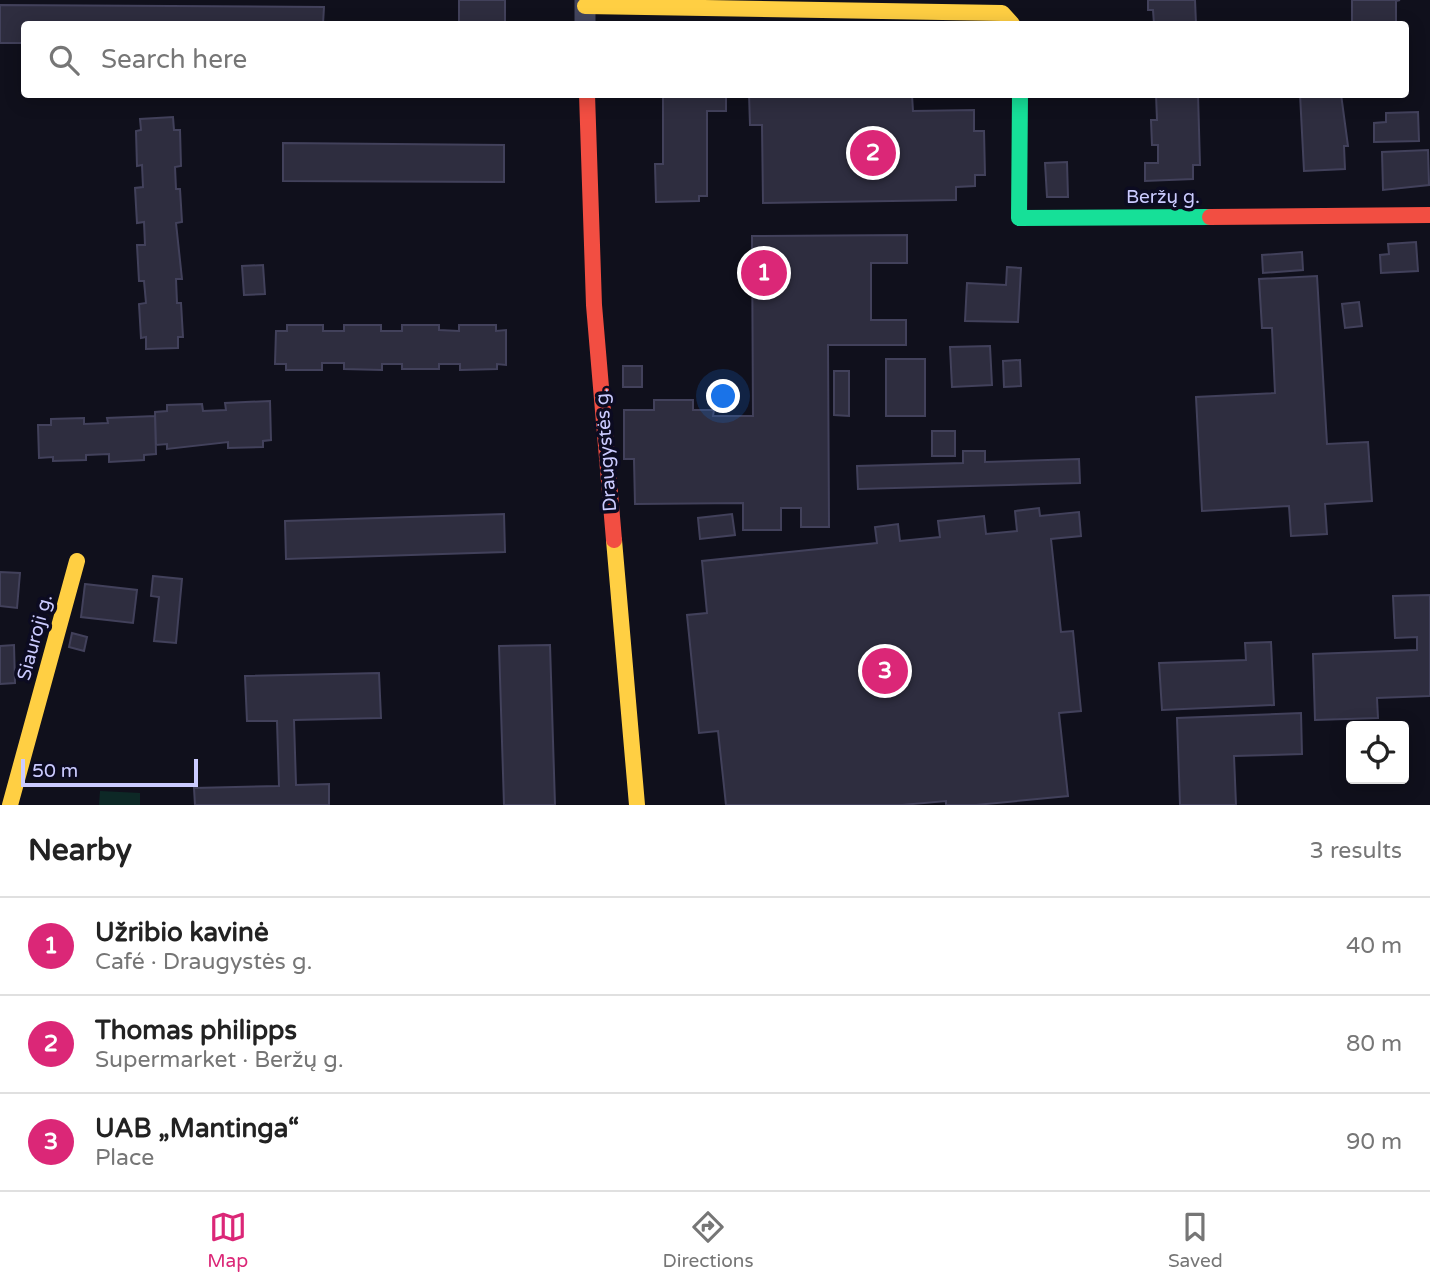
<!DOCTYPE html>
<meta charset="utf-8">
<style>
body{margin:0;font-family:"Varela Round",sans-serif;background:#f2f2f2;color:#222}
.controls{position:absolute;right:21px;bottom:21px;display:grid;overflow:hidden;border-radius:7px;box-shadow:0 4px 18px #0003}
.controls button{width:63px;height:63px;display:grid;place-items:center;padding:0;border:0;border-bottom:2px solid #e0e0e0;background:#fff;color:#222;font:35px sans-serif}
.scale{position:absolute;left:21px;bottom:18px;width:177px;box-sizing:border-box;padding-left:7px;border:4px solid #cbcbff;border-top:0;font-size:19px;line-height:24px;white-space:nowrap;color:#cbcbff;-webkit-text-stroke:5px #0c0b21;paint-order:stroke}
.you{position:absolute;left:724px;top:397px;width:24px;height:24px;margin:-18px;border:5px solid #fff;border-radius:50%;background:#1a73e8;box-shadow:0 0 0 10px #1a73e833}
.badge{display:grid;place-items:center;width:46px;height:46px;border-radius:50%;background:#db2777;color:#fff;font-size:23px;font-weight:700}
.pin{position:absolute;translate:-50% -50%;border:4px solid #fff;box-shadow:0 2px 7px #0006}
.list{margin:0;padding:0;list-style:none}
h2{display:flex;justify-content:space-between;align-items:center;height:91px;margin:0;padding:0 28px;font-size:30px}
h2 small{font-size:23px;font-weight:400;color:#767676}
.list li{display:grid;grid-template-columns:46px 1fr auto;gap:21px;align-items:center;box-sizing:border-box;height:98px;padding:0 28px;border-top:2px solid #e0e0e0}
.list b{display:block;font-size:26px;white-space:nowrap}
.list p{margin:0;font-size:23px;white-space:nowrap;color:#767676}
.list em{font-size:23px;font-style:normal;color:#767676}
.icon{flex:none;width:38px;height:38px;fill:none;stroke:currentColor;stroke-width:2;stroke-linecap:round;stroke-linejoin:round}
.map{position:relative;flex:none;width:1430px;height:805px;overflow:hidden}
.search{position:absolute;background:#fff;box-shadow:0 4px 18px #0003;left:21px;right:21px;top:21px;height:77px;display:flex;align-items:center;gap:18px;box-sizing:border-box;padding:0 24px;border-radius:7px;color:#767676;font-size:26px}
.sheet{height:385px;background:#fff}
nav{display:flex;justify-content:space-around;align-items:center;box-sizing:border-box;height:98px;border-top:2px solid #e0e0e0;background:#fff;font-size:19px;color:#767676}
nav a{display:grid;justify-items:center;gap:4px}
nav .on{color:#db2777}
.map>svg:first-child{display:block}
.green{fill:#0d2826}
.building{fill:#2e2d3f;stroke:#42415b;stroke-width:2}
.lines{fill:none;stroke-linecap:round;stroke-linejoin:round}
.street{stroke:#43455d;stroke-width:21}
.fast{stroke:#16e098;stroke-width:16}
.slow{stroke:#ffcf43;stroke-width:16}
.jam{stroke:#f24e42;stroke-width:16}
.labels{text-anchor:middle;stroke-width:7;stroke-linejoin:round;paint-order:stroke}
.street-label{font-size:19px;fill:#cbcbff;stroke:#0c0b21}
</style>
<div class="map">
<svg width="1430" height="805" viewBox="0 0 1430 805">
<rect width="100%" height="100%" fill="#10101c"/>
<path class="green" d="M100 791 140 793V805H99Z"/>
<path class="building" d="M459 0H505V24H459Z
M1148 0H1195L1196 24H1154L1153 10H1148Z
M1352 0H1400L1396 1V22H1352Z
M0 5 324 7 323 24H24V43H0Z
M663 94H726V111H707V196H699V201L656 202 655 164H663Z
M749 94 912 95 913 111 974 110V131H984L985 175H975V186L956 187V200L763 203 762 125H750Z
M1156 94H1198L1200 165H1193V179L1145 181V163H1158V145H1152L1151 120H1157Z
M1300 94H1341L1348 146H1344L1345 169 1304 171Z
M1418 112 1419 141 1374 142V123L1386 122V113Z
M173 117 174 130H180L181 166 175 167 176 189H180L182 222 176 223 182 279H176L177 303H181L183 337H178V348L146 349V337L141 338 139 304 146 303 144 281H139L137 245H145L144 222 137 223 135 188 143 187 142 165 137 166 136 131 141 130 140 119Z
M283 143 504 145V182L283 181Z
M1428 150 1429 185 1383 190 1382 152Z
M1067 162 1068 197H1047L1045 163Z
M907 235V263H871V320H906V345H828L829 527H801V508H781V530H743V503L635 504 634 459H624V410H654V400H693V410H714L713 416H753L752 236Z
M1416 242 1418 271 1381 273 1380 255 1389 254 1388 244Z
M1302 252 1303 270 1263 273 1262 255Z
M263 265 265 294 244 295 242 266Z
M1007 267 1021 268 1018 322 965 321 967 283 1006 285Z
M1317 276 1327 444 1368 442 1372 501 1325 504 1327 534 1291 536 1289 506 1202 511 1196 397 1275 393 1272 328H1262L1259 279Z
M1359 302 1362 326 1345 328 1342 304Z
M287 325H323V331H344V325H381V331H402V325H439V330L459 331V325H496V331L506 330V365L497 364V369L460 370V364H439V369H402V364H382V370L344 369V363H322V370H286V364H275L276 331H287Z
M990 346 992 385 952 387 950 347Z
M886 359H925V416H886Z
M1020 360 1021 386 1004 387 1003 361Z
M623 366H642V387H623Z
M834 371H849V416L834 415Z
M270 401 271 440 263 441V447L228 448V442L167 449V444L156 445 155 412 167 411V405L202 404 203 411 226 410 225 403Z
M155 416 156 454 144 455V460L109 462V454L86 455V460L53 461V457L39 458 38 425H51V419L84 418V424L108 423 107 418Z
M932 431H955V456H932Z
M963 451H985V462L1079 459 1080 483 858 489 857 466 963 463Z
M1039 508 1040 516 1079 512 1081 536 1051 539 1061 632 1073 631 1081 711 1059 713 1068 796 976 805H946V801L902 805H726L718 731 699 733 687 615 707 613 702 561 877 543 875 527 898 524 900 541 940 537 938 521 984 516 986 534 1017 531 1015 511Z
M504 514 505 552 286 559 285 521Z
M732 514 735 535 700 539 698 518Z
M0 572 20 573 17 608 0 606Z
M153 576 182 579 176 643 154 641 159 597 151 596Z
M85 584 137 590 133 623 81 617Z
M1430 595V696L1377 698 1378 718 1315 720 1313 654 1417 650V637L1395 638 1393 596Z
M72 633 87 637 84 651 69 647Z
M1271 642 1274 705 1162 710 1159 663 1246 660 1245 643Z
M14 645 15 683 0 684V646Z
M550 645 555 805H504L499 646Z
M379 673 381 718 294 720 296 785 329 784V805H195L194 788 279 786 277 721H247L245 676Z
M1301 713 1302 754 1234 756 1236 805H1180L1177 718Z"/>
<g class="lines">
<path class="street" d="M585 0V24"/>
<path class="fast" d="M1020 94 1019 218 1210 217"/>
<path class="slow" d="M585 6 1002 13 1012 24
M614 540 637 805
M10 805 77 561"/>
<path class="jam" d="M587 94 594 305 614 540
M1210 217 1430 215"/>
</g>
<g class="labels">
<g class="street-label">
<text x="1163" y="203">Beržų g.</text>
<text transform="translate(605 450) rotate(-94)" y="7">Draugystės g.</text>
<text transform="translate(34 637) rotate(-75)" y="7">Siauroji g.</text>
</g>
</g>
</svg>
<div class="controls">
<button><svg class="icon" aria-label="locate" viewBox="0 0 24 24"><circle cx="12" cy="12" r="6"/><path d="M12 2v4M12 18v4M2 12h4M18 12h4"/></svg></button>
</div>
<div class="scale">50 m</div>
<div class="you"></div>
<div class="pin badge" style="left:764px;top:273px">1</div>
<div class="pin badge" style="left:873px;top:153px">2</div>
<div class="pin badge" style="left:885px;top:671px">3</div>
<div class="search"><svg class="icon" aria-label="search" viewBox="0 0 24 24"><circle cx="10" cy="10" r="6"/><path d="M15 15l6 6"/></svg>Search here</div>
</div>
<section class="sheet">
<h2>Nearby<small>3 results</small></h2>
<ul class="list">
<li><span class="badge">1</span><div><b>Užribio kavinė</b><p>Café · Draugystės g.</p></div><em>40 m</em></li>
<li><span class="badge">2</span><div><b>Thomas philipps</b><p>Supermarket · Beržų g.</p></div><em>80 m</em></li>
<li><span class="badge">3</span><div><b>UAB „Mantinga“</b><p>Place</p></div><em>90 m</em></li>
</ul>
</section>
<nav>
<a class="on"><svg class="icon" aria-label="map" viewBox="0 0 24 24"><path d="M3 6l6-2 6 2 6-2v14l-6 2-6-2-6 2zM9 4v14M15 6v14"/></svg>Map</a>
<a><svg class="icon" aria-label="directions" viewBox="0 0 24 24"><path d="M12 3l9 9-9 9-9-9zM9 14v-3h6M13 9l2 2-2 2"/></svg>Directions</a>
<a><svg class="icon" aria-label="saved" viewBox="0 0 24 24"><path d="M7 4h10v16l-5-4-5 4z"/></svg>Saved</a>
</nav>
